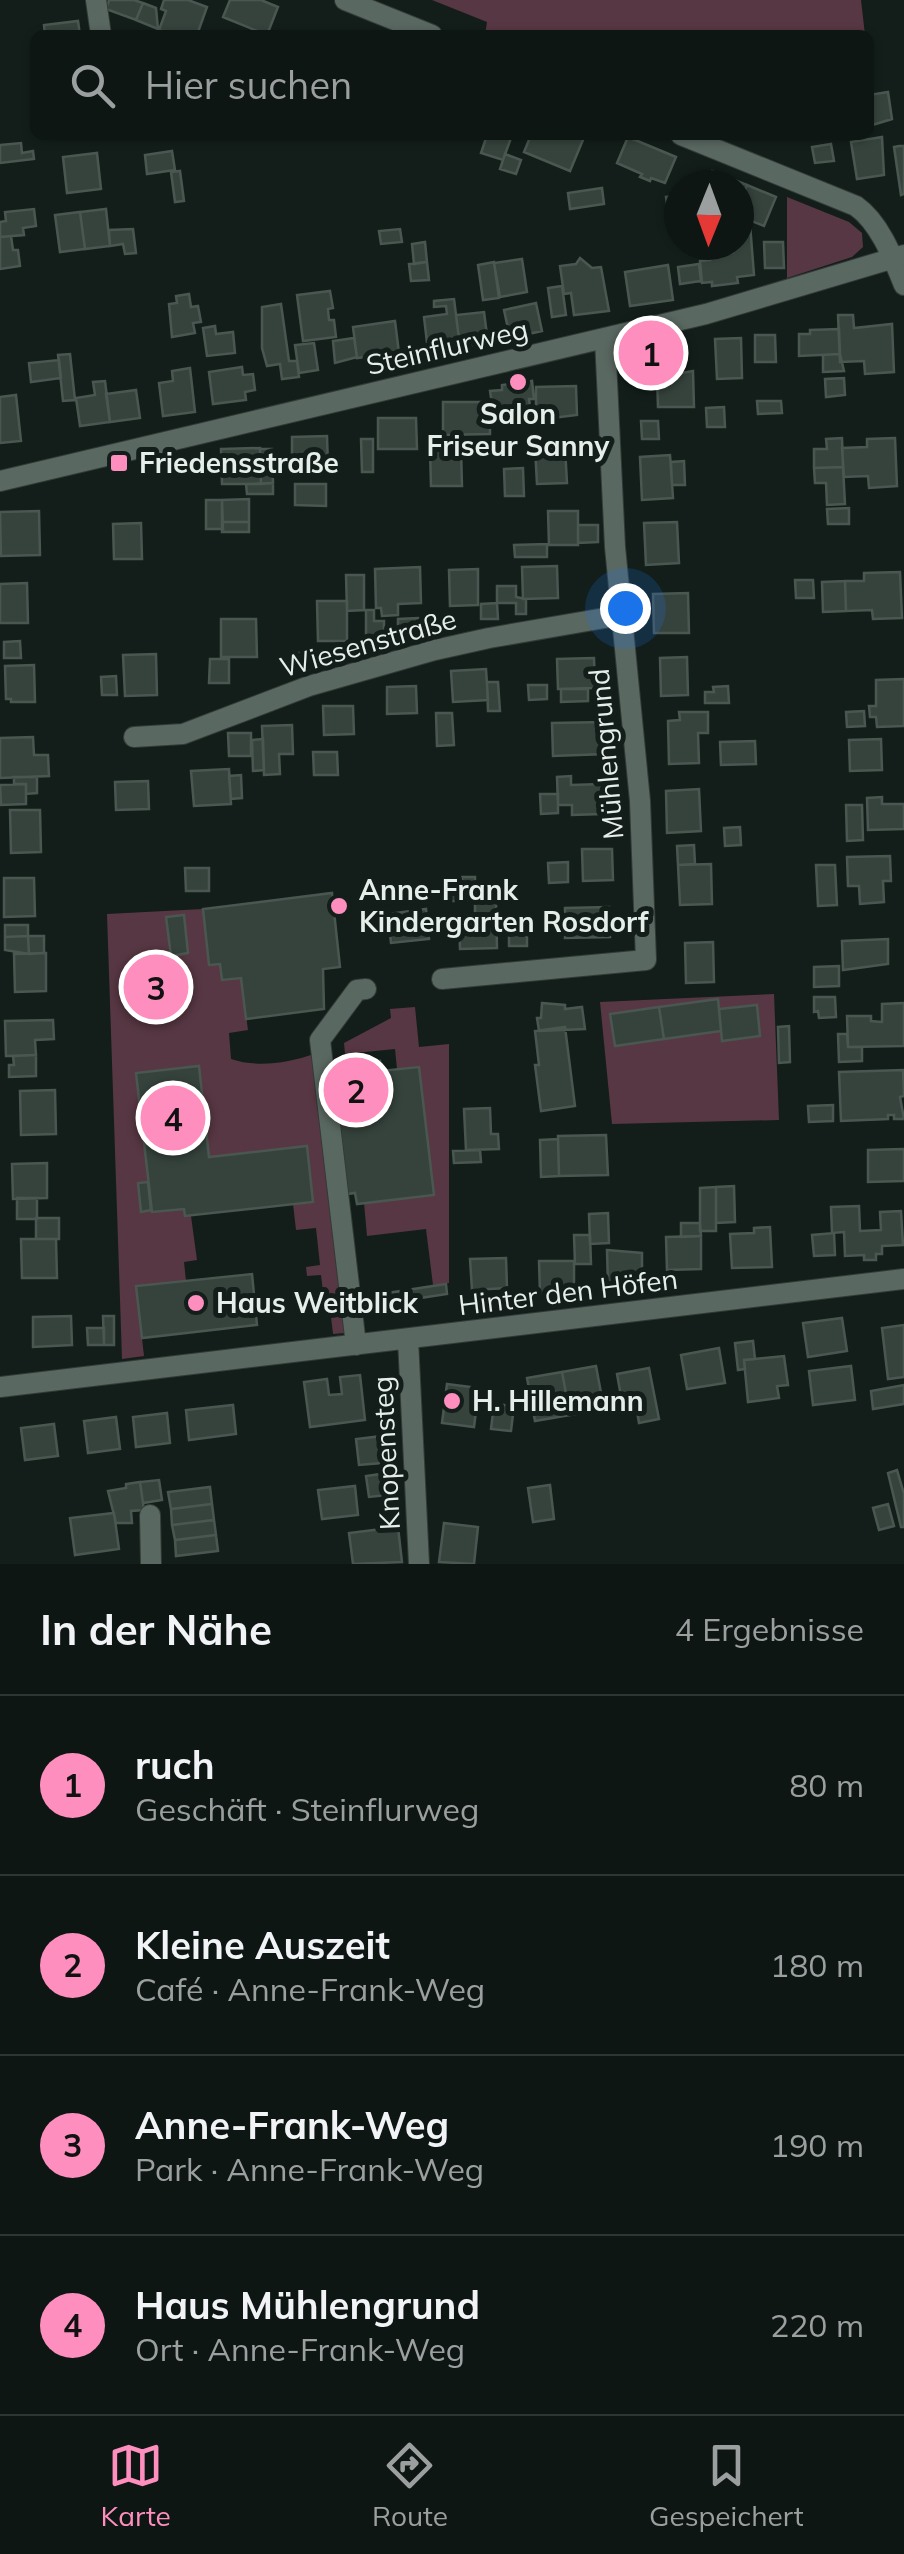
<!DOCTYPE html>
<html lang="de">
<meta charset="utf-8">
<style>
body{margin:0;font-family:Mulish,sans-serif;background:#171f1d;color:#f1f3f6}
.compass{position:absolute;left:664px;top:170px;width:90px;height:90px;border-radius:50%;background:#0e1614;box-shadow:0 2px 8px #0004;rotate:181deg}
.you{position:absolute;left:625px;top:608px;width:35px;height:35px;margin:-25px;border:8px solid #fff;border-radius:50%;background:#1a73e8;box-shadow:0 0 0 15px #1a73e833}
.badge{display:grid;place-items:center;width:65px;height:65px;border-radius:50%;background:#fe8ebd;color:#111;font-size:32px;font-weight:700}
.pin{position:absolute;translate:-50% -50%;border:5px solid #fff;box-shadow:0 2px 10px #0006}
.list{margin:0;padding:0;list-style:none}
h2{display:flex;justify-content:space-between;align-items:center;height:130px;margin:0;padding:0 40px;font-size:42px}
h2 small{font-size:32px;font-weight:400;color:#9b9fa0}
.list li{display:grid;grid-template-columns:65px 1fr auto;gap:30px;align-items:center;box-sizing:border-box;height:180px;padding:0 40px;border-top:2px solid #2e3534}
.list b{display:block;font-size:38px;white-space:nowrap}
.list p{margin:0;font-size:32px;white-space:nowrap;color:#9b9fa0}
.list em{font-size:32px;font-style:normal;color:#9b9fa0}
.icon{flex:none;width:55px;height:55px;fill:none;stroke:currentColor;stroke-width:2;stroke-linecap:round;stroke-linejoin:round}
.map{position:relative;flex:none;width:904px;height:1564px;overflow:hidden}
.search{position:absolute;background:#0e1614;box-shadow:0 2px 8px #0004;left:30px;right:30px;top:30px;height:110px;display:flex;align-items:center;gap:25px;box-sizing:border-box;padding:0 35px;border-radius:15px;color:#9b9fa0;font-size:38px}
.sheet{height:850px;background:#0e1614}
nav{display:flex;justify-content:space-around;align-items:center;box-sizing:border-box;height:140px;border-top:2px solid #2e3534;background:#0e1614;font-size:28px;color:#9b9fa0}
nav a{display:grid;justify-items:center;gap:5px}
nav .on{color:#fe8ebd}
.map>svg:first-child{display:block}
.green{fill:#573743}
.building{fill:#36433d;stroke:#4a5751;stroke-width:2.5}
.lines{fill:none;stroke-linecap:round;stroke-linejoin:round}
.minor-casing{stroke:#333b37;stroke-width:22}
.minor{stroke:#5a6862;stroke-width:20}
.poi-dot{fill:#fe8ebd;stroke:#131e1a;stroke-width:4}
.labels{text-anchor:middle;stroke-width:10;stroke-linejoin:round;paint-order:stroke}
.street-label{font-size:28px;fill:#e6eeea;stroke:#131e1a}
.poi-label{font-size:28px;font-weight:bold;fill:#e6eeea;stroke:#131e1a;text-anchor:start}
</style>
<div class="map">
<svg width="904" height="1564" viewBox="0 0 904 1564">
<rect width="100%" height="100%" fill="#131e1a"/>
<path class="green" d="M432 0H861L865 35H485L487 22Z
M787 197 849 222 862 233 863 247 852 257 787 278Z
M203 909 209 965 220 964 222 980 241 978 248 1030 229 1033 231 1059C257 1068 288 1063 314 1054L345 1333 333 1334 331 1317H326L321 1275 307 1276 306 1267 320 1265 316 1228 296 1230 293 1204 313 1202 307 1147 209 1157 199 1066 137 1073 148 1182 138 1184 141 1211 184 1209 185 1216H191L197 1260 184 1262 186 1281 136 1286 144 1356 122 1359 107 914Z
M774 994 779 1120 612 1124 600 1002Z
M415 1007 419 1047 449 1044V1283L433 1285 426 1229 367 1236 364 1203 434 1194 419 1067 397 1069 395 1049 345 1054 344 1043 391 1018 390 1009Z"/>
<path class="building" d="M109 0H134L143 3 136 20 106 9Z
M164 0H188L207 7 197 35H173L159 30 166 11 161 9Z
M230 0H261L278 7 267 35 223 17Z
M143 3 156 8 158 29 136 20Z
M78 21 80 35H45L44 25Z
M888 92 892 119 869 126V95Z
M487 135 511 138 503 160 481 153Z
M531 135H585L570 171 524 152Z
M628 137 676 157 665 183 651 178 650 181 640 177 642 174 617 163Z
M882 137 884 175 857 179 851 142Z
M21 143 22 153 33 151 34 159 0 163V145Z
M831 144 834 161 815 163 812 147Z
M899 146H904V194L901 195 894 147Z
M172 151 175 170 147 174 145 155Z
M97 153 101 189 67 193 63 157Z
M505 154 521 160 516 174 500 169Z
M180 171 184 201 175 202 171 172Z
M712 171 747 185 739 204V185H705Z
M747 185 776 197 764 226 739 216V204Z
M602 188 604 204 570 209 568 193Z
M679 196V227L670 228 666 197Z
M34 209 36 226 23 228 24 235 0 237V222L6 221 5 212Z
M106 209 110 246 85 249 80 212Z
M80 212 85 249 60 252 55 215Z
M739 219 750 224 754 275 737 277 738 283 712 286V282L702 283 700 261 710 260 709 254 733 252 732 245H739Z
M133 229 136 253 125 254 123 244 110 246 109 230Z
M400 229 402 242 381 244 379 231Z
M11 236 13 250H18L20 266 0 269V237Z
M425 242 427 262 414 264 412 244Z
M764 242H783L784 268H765Z
M580 258 592 268 601 267 609 311 574 315 571 293 564 294 560 266 576 264Z
M522 259 527 292 500 297 494 263Z
M427 262 429 280 411 281 409 264Z
M494 262 499 298 483 300 478 265Z
M699 264 701 281 680 284 678 267Z
M668 265 673 300 630 306 625 272Z
M562 286 566 315 552 317 548 288Z
M330 291 333 308 328 309 329 320H334L336 337 303 341 297 295Z
M189 294 191 307 198 306 201 322 193 323 195 333 172 337 169 304 177 303 176 296Z
M454 299 460 347 428 351 424 317 447 314 446 306 434 307V301Z
M536 303 542 331 510 338 504 310Z
M281 304 289 361H297L299 377 282 379 280 364 267 366 262 348V307Z
M484 312 488 343 460 347 456 315Z
M838 315H853L854 328 892 324 894 372 865 374 864 361 840 362Z
M395 321 399 353 357 358 353 327Z
M215 326 216 334 233 332 235 353 207 356 203 328Z
M839 329 840 354 799 356V334H810V330Z
M755 335H775L776 362H755Z
M354 338 357 357 335 363 333 341Z
M741 338 742 378 717 379 715 339Z
M314 343 318 370 299 373 295 345Z
M656 347H673L674 377 649 378 648 356Z
M70 354 75 400 63 401 58 355Z
M840 354 844 371 823 372V355Z
M59 360 61 378 31 382 29 363Z
M242 367 243 375 253 374 255 390 245 392 246 400 213 404 209 372Z
M190 368 195 412 163 416 159 383 173 381 172 371Z
M693 371 694 407H658L657 377Z
M844 378 845 395 826 397 825 379Z
M105 381 110 422 80 426 76 398 95 395 93 382Z
M532 381 534 399H529L530 407 493 411 490 391 502 390V385Z
M576 386 577 415 536 420V387Z
M136 390 140 418 110 422 106 394Z
M16 395 21 441 0 443V397Z
M757 401H781L782 413 758 414Z
M443 402H490V434L443 435Z
M724 407 725 427H707L706 408Z
M378 418H416L417 449H378Z
M641 421H658L659 439H642Z
M327 436 328 467 292 468V437Z
M842 438 843 467 814 468V449H827L826 439Z
M895 438 897 486 869 488 868 476 844 477 842 448 867 447V439Z
M361 439H373V472H362Z
M565 447 567 483 537 484 535 448Z
M221 449 260 448 261 484H222Z
M260 449H272L273 483 261 484Z
M430 450H461L462 486H431Z
M670 455 673 498 642 500 640 457Z
M684 461 685 485H672L671 462Z
M843 467 845 504 827 505 826 483H815L814 468Z
M523 468 524 496H505L504 469Z
M273 483V494H247L246 484Z
M295 484H326V506L295 505Z
M249 499V522H222V500Z
M206 500H222L223 529H206Z
M849 508V524H828L827 509Z
M39 511 40 555 1 556 0 512Z
M548 511H578V545H549Z
M222 522H249V532H222Z
M677 522 679 563 646 565 644 523Z
M141 523 142 559H114L113 524Z
M578 525H598V542L578 543Z
M547 544V557H515L514 545Z
M557 566 558 598 523 599 522 567Z
M420 567 421 603 398 604V615L382 616 381 608H376L375 569Z
M478 569V605L450 606 449 570Z
M900 572 902 618 873 619 872 610 846 611 845 581H864V573Z
M346 575H364V610L347 611Z
M795 580H813L814 598H796Z
M845 581 846 611 823 612 822 582Z
M27 583 28 623H0V584Z
M497 586H516V597L526 599V614H516V603H497Z
M688 593 689 633H654L653 594Z
M317 601H347V641H318Z
M497 603 498 619H481V604Z
M366 610H374V621H384V638H366Z
M418 618 419 639 398 640V619Z
M221 619H256L257 657H221Z
M20 641 21 658H4V642Z
M290 653H309L310 669 291 670Z
M156 654 157 695 125 696 123 655Z
M687 657 688 695 661 696 660 658Z
M594 658 595 688 558 689 557 659Z
M210 659H229V683H209Z
M34 665 35 702H11V699H6L5 666Z
M486 669 488 700 453 702 451 671Z
M116 676 117 695H102L101 677Z
M904 679V726L877 727 876 717H870L869 706H876V680Z
M487 682H498L500 711H488Z
M528 685H547V699L529 700Z
M416 686 417 713 387 714V687Z
M728 686 729 703H705V692H714L713 687Z
M561 689H588V701L561 702Z
M323 706H353L354 734 324 735Z
M864 711 865 726 847 727 846 712Z
M679 712H708V733H698L699 763 669 764 668 721 680 720Z
M436 713H452L454 745 437 746Z
M606 722V754L553 756 552 723Z
M292 725 293 754H279L280 774 264 775 262 726Z
M228 733H251V756H229Z
M33 737 34 755H48L49 776 0 778V738Z
M263 739 264 770 253 771 252 740Z
M881 739 882 770 850 771 849 740Z
M755 741 756 764 721 765 720 742Z
M313 752H337L338 775H314Z
M229 769 231 804 194 806 191 771Z
M241 775 242 798 231 799 229 776Z
M571 776V785L601 784 602 814 572 815V805H558L557 777Z
M14 777H37V793L26 794V784H14Z
M148 781 149 809 116 810 115 782Z
M26 784V804L1 805 0 785Z
M699 789 701 831 667 833 666 791Z
M540 794H558V813L541 814Z
M882 797V804H904V829L868 830 867 798Z
M846 805H862L863 840 847 841Z
M10 810H40L41 852 11 853Z
M740 827 741 845 725 846 724 828Z
M694 845 695 864 678 865 677 846Z
M582 849H612L613 880 583 881Z
M890 856 891 881H883L884 902 860 904 859 886H848L847 857Z
M568 862V882L549 883 548 863Z
M711 864 712 904 680 905 678 865Z
M816 865H835L837 905 818 906Z
M185 868H209V891H186Z
M462 877 463 901H442V878Z
M462 877H475V900L463 901Z
M4 878H34L35 916 4 917Z
M332 893 340 967 323 969 324 1009 246 1019 241 978 222 980 220 964 209 965 203 909Z
M475 900H496L497 948 460 949 459 915H475Z
M609 907 610 937 565 938V908Z
M426 909 429 939 391 943 388 914Z
M184 915 188 953 171 956 166 917Z
M5 925H28V936L5 937Z
M509 928H527V946H509Z
M28 936H44V953L29 954Z
M28 936 29 954 5 950V937Z
M888 939V964L843 970 842 941Z
M713 942 714 982 686 983 685 943Z
M46 953V991L15 992 14 954Z
M839 966V986L814 987V967Z
M814 997H835L836 1017 819 1018 818 1011 814 1012Z
M718 999 721 1031 664 1039 659 1007Z
M542 1003 565 1005V1009L582 1007 585 1029 539 1031 537 1018H541Z
M904 1003V1046L848 1047 847 1016H871V1021L882 1022V1004Z
M757 1005 760 1036 722 1041 719 1009Z
M659 1007 664 1039 615 1046 610 1014Z
M53 1020 54 1039 35 1040 36 1055 6 1056 5 1021Z
M789 1026 790 1062 779 1063 778 1027Z
M565 1027 575 1106 541 1111 535 1065H539L535 1031Z
M838 1034H847L848 1047H862V1061L839 1062Z
M36 1055V1076L9 1077V1065H14L13 1056Z
M380 1061 381 1071 419 1067 434 1195 357 1204 355 1193 347 1194 332 1067Z
M199 1066 209 1157 307 1146 313 1202 185 1216 184 1209 152 1212 136 1073Z
M903 1070 904 1096 900 1097 904 1119H894V1115H888V1119L841 1121 839 1072Z
M55 1090 56 1134 21 1135 20 1091Z
M833 1105V1121L809 1122 808 1106Z
M490 1108 491 1134H498L499 1149 466 1150 464 1109Z
M606 1135 608 1175 559 1176 558 1136Z
M558 1139 559 1176 541 1177 540 1140Z
M904 1149V1181L868 1182V1150Z
M480 1150 481 1162 454 1163 453 1151Z
M47 1163V1198L13 1199 12 1164Z
M148 1182 151 1210 141 1212 138 1183Z
M734 1186 735 1222 716 1223V1187Z
M716 1187V1231H700V1188Z
M17 1198H37V1219H17Z
M859 1206 860 1231 881 1230 880 1212 901 1211 903 1245 882 1246V1254H876V1260H864V1255L845 1256 844 1232 832 1233 831 1207Z
M608 1213 609 1243 590 1244 589 1214Z
M36 1218H59V1239H36Z
M681 1223H700L701 1236 681 1237Z
M770 1227 772 1267 732 1268 730 1234 754 1233V1228Z
M834 1233 835 1255 814 1256 812 1235Z
M574 1235H590L591 1264H575Z
M701 1236V1269L667 1270 666 1237Z
M21 1239H56L57 1278H22Z
M607 1250 642 1253V1281L608 1286Z
M506 1258 507 1288 472 1290 470 1259Z
M539 1261H574V1294H540Z
M252 1274 257 1325 142 1338 136 1286Z
M446 1284 447 1294 362 1307 361 1297Z
M71 1316 72 1345 33 1347V1317Z
M103 1316H114V1345H104Z
M842 1318 847 1351 808 1357 803 1323Z
M904 1325V1377L888 1379 882 1328Z
M87 1328H104V1345H88Z
M753 1341 755 1359 744 1360 745 1369 738 1370 735 1343Z
M719 1348 725 1383 687 1389 681 1355Z
M784 1356 788 1385 777 1386 779 1398 748 1402 744 1360Z
M596 1366 604 1409 570 1415 562 1372Z
M851 1366 855 1400 813 1405 809 1371Z
M649 1368 659 1419 639 1423 637 1411 624 1413 617 1374Z
M562 1372 570 1415 535 1421 527 1378Z
M360 1375 365 1420 310 1427 304 1382 327 1379 329 1395 342 1394 340 1377Z
M447 1384 479 1388 474 1427 442 1423Z
M904 1385V1404L873 1409 871 1391Z
M494 1404 514 1406 511 1431 491 1429Z
M233 1405 236 1434 189 1440 186 1410Z
M167 1413 170 1443 136 1447 133 1417Z
M116 1417 120 1449 88 1453 84 1421Z
M54 1424 58 1456 25 1460 21 1428Z
M391 1435 394 1462 359 1465 356 1439Z
M897 1470 904 1494V1527H901L888 1473Z
M395 1472 398 1494 369 1497 366 1476Z
M159 1480 162 1500 143 1503 140 1482Z
M140 1482 144 1510 131 1511 132 1523H116L108 1491 126 1488V1484Z
M550 1485 554 1519 533 1522 528 1488Z
M355 1486 358 1515 322 1519 318 1490Z
M210 1487 212 1504 171 1509 168 1492Z
M212 1504 214 1520 172 1525 171 1509Z
M888 1504 894 1526 879 1530 873 1508Z
M114 1513 119 1549 75 1555 70 1518Z
M214 1520 216 1535 175 1540 172 1525Z
M444 1523 478 1527 474 1564 439 1562Z
M398 1527 402 1562 353 1564 349 1533Z
M216 1535 218 1551 176 1556 175 1540Z"/>
<g class="lines">
<defs>
<path id="minor" d="M96 0 101 35
M345 0 432 35
M681 135 856 206C880 223 893 258 904 285
M0 481 706 314 904 255
M134 737 183 734 309 686 435 650 489 638 622 615
M442 979 646 960 640 801 615 547 605 339
M408 1339 419 1564
M356 1345 320 1040 357 990 366 989
M0 1387 904 1279
M150 1515 151 1564"/>
</defs>
<use href="#minor" class="minor-casing"/>
<use href="#minor" class="minor"/>
</g>
<g class="poi-dot">
<circle cx="518" cy="382" r="10"/>
<rect x="109" y="453" width="20" height="20" rx="5"/>
<circle cx="339" cy="906" r="10"/>
<circle cx="196" cy="1303" r="10"/>
<circle cx="452" cy="1401" r="10"/>
</g>
<g class="labels">
<g class="street-label">
<text transform="translate(447 347) rotate(-13)" y="10">Steinflurweg</text>
<text transform="translate(368 643) rotate(-16)" y="10">Wiesenstraße</text>
<text transform="translate(606 754) rotate(-95)" y="10">Mühlengrund</text>
<text transform="translate(568 1292) rotate(-7)" y="10">Hinter den Höfen</text>
<text transform="translate(386 1453) rotate(-93)" y="10">Knopensteg</text>
</g>
<g class="poi-label">
<text x="518" y="424" text-anchor="middle">Salon<tspan x="518" dy="32">Friseur Sanny</tspan></text>
<text x="139" y="473">Friedensstraße</text>
<text x="359" y="900">Anne-Frank<tspan x="359" dy="32">Kindergarten Rosdorf</tspan></text>
<text x="216" y="1313">Haus Weitblick</text>
<text x="472" y="1411">H. Hillemann</text>
</g>
</g>
</svg>
<svg class="compass" viewBox="-18 -18 36 36"><path d="M0-13l5 13h-10z" fill="#e53935"/><path d="M0 13l5-13h-10z" fill="#9b9fa0"/></svg>
<div class="you"></div>
<div class="pin badge" style="left:651px;top:353px">1</div>
<div class="pin badge" style="left:356px;top:1090px">2</div>
<div class="pin badge" style="left:156px;top:987px">3</div>
<div class="pin badge" style="left:173px;top:1118px">4</div>
<div class="search"><svg class="icon" aria-label="search" viewBox="0 0 24 24"><circle cx="10" cy="10" r="6"/><path d="M15 15l6 6"/></svg>Hier suchen</div>
</div>
<section class="sheet">
<h2>In der Nähe<small>4 Ergebnisse</small></h2>
<ul class="list">
<li><span class="badge">1</span><div><b>ruch</b><p>Geschäft · Steinflurweg</p></div><em>80 m</em></li>
<li><span class="badge">2</span><div><b>Kleine Auszeit</b><p>Café · Anne-Frank-Weg</p></div><em>180 m</em></li>
<li><span class="badge">3</span><div><b>Anne-Frank-Weg</b><p>Park · Anne-Frank-Weg</p></div><em>190 m</em></li>
<li><span class="badge">4</span><div><b>Haus Mühlengrund</b><p>Ort · Anne-Frank-Weg</p></div><em>220 m</em></li>
</ul>
</section>
<nav>
<a class="on"><svg class="icon" aria-label="map" viewBox="0 0 24 24"><path d="M3 6l6-2 6 2 6-2v14l-6 2-6-2-6 2zM9 4v14M15 6v14"/></svg>Karte</a>
<a><svg class="icon" aria-label="directions" viewBox="0 0 24 24"><path d="M12 3l9 9-9 9-9-9zM9 14v-3h6M13 9l2 2-2 2"/></svg>Route</a>
<a><svg class="icon" aria-label="saved" viewBox="0 0 24 24"><path d="M7 4h10v16l-5-4-5 4z"/></svg>Gespeichert</a>
</nav>
